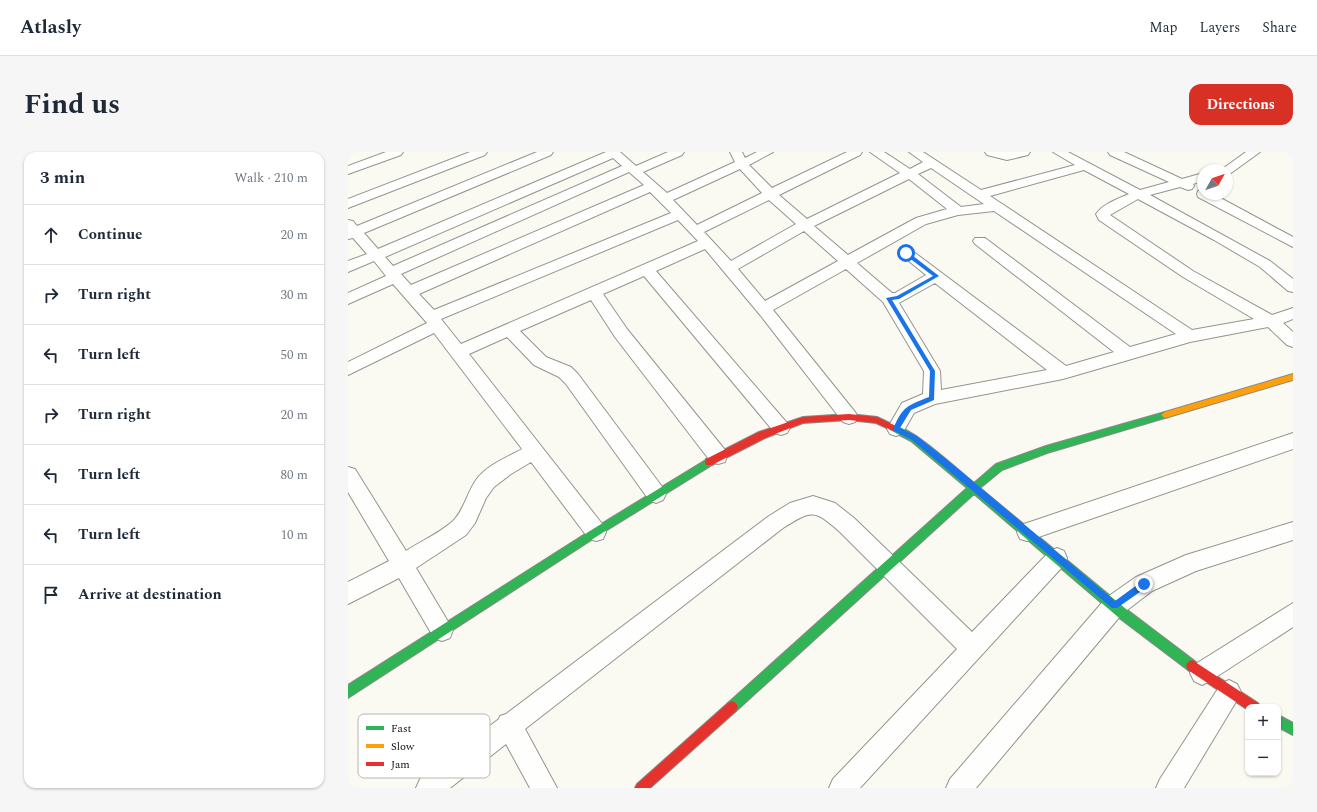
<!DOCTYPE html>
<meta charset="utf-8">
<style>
body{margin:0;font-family:Spectral,serif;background:#f6f6f7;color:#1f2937}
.controls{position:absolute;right:12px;bottom:12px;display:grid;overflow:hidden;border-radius:8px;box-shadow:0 1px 3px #0004}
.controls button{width:36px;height:36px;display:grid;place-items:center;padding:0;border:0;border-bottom:1px solid #e0e1e3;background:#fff;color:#1f2937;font:20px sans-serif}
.compass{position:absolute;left:849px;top:12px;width:36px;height:36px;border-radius:50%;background:#fff;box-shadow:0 1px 3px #0004;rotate:50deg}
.stop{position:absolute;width:12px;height:12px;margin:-9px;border:3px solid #1a73e8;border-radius:50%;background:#fff}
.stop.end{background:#1a73e8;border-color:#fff;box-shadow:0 1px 4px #0008}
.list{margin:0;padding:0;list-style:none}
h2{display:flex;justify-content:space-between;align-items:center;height:52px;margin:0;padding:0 16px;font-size:17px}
h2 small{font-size:13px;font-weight:400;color:#747a83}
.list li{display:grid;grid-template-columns:26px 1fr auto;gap:12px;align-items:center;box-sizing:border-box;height:60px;padding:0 16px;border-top:1px solid #e0e1e3}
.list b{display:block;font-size:15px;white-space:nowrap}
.list em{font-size:13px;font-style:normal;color:#747a83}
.icon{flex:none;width:22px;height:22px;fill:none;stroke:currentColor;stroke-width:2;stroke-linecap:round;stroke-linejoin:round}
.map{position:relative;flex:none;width:945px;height:636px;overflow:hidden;border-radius:12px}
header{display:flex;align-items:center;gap:24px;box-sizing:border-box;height:56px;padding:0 20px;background:#fff;border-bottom:1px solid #e0e1e3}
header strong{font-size:19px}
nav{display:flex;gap:22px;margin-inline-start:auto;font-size:14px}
.intro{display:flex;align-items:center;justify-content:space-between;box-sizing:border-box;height:96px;padding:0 24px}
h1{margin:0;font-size:28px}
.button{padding:10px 18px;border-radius:12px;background:#d93025;color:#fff;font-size:14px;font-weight:700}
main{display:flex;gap:24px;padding:0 24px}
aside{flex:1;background:#fff;border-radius:12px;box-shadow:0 1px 3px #0004}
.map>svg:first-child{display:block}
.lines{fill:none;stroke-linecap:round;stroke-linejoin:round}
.street-casing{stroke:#949490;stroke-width:2}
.fast-casing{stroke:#8a8a87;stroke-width:2}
.slow-casing{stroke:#8a8a87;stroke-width:2}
.jam-casing{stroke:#8a8a87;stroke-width:2}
.street{fill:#fefefd;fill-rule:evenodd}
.fast{fill:#30b455;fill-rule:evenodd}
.slow{fill:#ff9f0a;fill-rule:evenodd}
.jam{fill:#e5322d;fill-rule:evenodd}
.route{fill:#1a73e8}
.key{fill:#fff;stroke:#b6b6b6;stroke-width:1}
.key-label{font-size:11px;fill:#0d0d0d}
</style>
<header>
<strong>Atlasly</strong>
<nav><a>Map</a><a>Layers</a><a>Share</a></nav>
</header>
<div class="intro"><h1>Find us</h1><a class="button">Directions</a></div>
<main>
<aside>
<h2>3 min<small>Walk · 210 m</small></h2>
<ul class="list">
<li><svg class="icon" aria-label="ahead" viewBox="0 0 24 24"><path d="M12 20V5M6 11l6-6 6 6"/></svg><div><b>Continue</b></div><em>20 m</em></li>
<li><svg class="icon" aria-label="right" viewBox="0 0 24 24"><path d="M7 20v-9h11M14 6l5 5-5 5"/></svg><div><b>Turn right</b></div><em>30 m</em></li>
<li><svg class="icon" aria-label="left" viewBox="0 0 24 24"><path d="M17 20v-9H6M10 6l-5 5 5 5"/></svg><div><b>Turn left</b></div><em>50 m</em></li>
<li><svg class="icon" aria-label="right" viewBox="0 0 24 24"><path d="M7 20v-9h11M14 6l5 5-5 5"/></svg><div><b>Turn right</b></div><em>20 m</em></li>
<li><svg class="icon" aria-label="left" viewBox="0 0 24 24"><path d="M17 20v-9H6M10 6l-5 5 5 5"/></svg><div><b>Turn left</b></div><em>80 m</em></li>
<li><svg class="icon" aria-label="left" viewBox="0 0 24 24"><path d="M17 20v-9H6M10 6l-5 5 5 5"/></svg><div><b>Turn left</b></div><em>10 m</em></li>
<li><svg class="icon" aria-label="arrive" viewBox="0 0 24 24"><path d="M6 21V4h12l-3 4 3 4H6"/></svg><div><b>Arrive at destination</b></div></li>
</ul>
</aside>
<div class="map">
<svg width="945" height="636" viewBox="0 0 945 636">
<rect width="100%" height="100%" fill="#fafaf2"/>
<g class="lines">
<defs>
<path id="street" d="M38 0H55L53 3 0 22V14Z
M122 0H139L137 3 0 56V47Z
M189 0H205L203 3 16 81 30 97 258 0H272L288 14 320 0H336L334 3 295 20 319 41 387 10 382 0H394L397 6 409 0H425L401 13 424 36 499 0H514L512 3 431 43 459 67 552 21 522 0H536L562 17 575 10 561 0H575L633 38 727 13 705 0H720L792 38 821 30 762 3 760 0H776L834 27 855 21V29L845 32 846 34 844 37 840 38 832 35 802 43 922 109 945 127V140L940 139 912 115 866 88 790 47 762 63 845 119 924 163 945 156V167L935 171 945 180V195L939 193 920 175 842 190 715 227 587 252 566 261 554 282 548 284 542 282 539 277 554 251 575 242 576 219 535 150 498 117 425 158 507 260 510 265 507 270 501 272 495 270 413 164 357 97 308 119 439 271 442 276 439 281 433 283 427 281 296 124 255 142 279 177 377 298 379 304 377 310 370 312 363 310 267 185 243 148 172 179 198 205 223 215 230 222 315 336 318 342 315 348 308 351 301 348 218 232 211 225 186 213 159 185 121 202 255 373 258 380 255 387 248 389 241 387 183 310 163 322 146 335 138 346 127 371 118 383 68 416 105 478 102 486 94 489 86 486 51 426 0 452V430L41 409 0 340V315L7 317 58 399C73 389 92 381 105 369 116 358 119 341 128 328 139 313 158 306 174 297L86 181 0 223V210L79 171 45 132 0 152V141L38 124 26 109 0 120V109L19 102 5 86 0 87V68L5 69 9 74ZM265 6 274 14 45 114 37 105ZM583 16 636 52 613 55 570 22ZM392 17 414 41 349 73 325 48ZM736 18 781 42C769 47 755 52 748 62L751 68 835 125 906 167 844 178 642 44ZM281 20 296 33 63 133 53 122ZM561 27 599 57 568 66 500 103 466 74ZM302 40 323 61 86 158 71 142ZM421 48 448 72 383 109 356 80ZM646 59 828 182 782 195 637 86H627L625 89 627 92 766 200 718 214 563 98H553L551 101 578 123 547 141H544L509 111 578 72 610 63ZM330 68 350 89 113 192 93 167ZM456 79 490 109 417 149 390 117ZM587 131 699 218 593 238 592 219 551 151Z
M637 0H682L680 3 659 8 639 3Z
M898 0H912L883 21 879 22V18H873Z
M855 38V42H865L945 85V95L850 45 849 42 850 39Z
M945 281V297L679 389 672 387 669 380 672 373 679 371Z
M465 344 487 351 506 366 624 480 702 399 709 396 716 399 719 406 716 413 512 636H481L485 627 609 497 492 380C466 357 464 358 435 376L177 577 209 636H182L158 592 102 636H68L72 627 151 567 152 564 158 562 421 364 442 351Z
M945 370V388L848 419 804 439 774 462 628 636H598L602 627 758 446 788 425 838 403Z
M945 451V475L862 529 854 533 846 529 842 521 846 513Z
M881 528 889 532 893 540 889 548 836 636H808L812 627 873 532Z"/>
<path id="fast" d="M817 260 820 261 821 263 820 265 699 301 654 318 632 336 778 457 848 510 850 514 848 518 844 520 840 518 770 465 626 342 388 559 384 561 380 559 378 555 380 551 619 336 563 289 542 278 541 276 542 274C557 268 612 320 626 331L648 312 698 294Z
M361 306 364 307 365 310 364 313 251 383 0 546V533L245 377Z
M930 563 945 571V583L930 575Z"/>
<path id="slow" d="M945 222V228L817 266 813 263 817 260Z"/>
<path id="jam" d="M501 262 529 265 548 274 549 276 545 279 528 271 501 268 455 271 417 286 364 313H358L357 310 358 307 411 280 455 265Z
M844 508 910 551 912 555H900V558L840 518 838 514 840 510Z
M384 549 388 551 390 555 388 559 302 636H287L289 632 380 551Z"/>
</defs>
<use href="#street" class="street-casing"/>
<use href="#fast" class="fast-casing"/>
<use href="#slow" class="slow-casing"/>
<use href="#jam" class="jam-casing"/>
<use href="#street" class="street"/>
<use href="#fast" class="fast"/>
<use href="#slow" class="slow"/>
<use href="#jam" class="jam"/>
</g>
<path class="route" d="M556 100H560L591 124 551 147 544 148 587 219 586 248 563 258 552 276 569 284 614 320 767 449 793 430H799V435L769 456H764L564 288 546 279 545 277C555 254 559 254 581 245L582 219 538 146 549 144 585 124 556 102Z"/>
<rect x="10" y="562" width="132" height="64" rx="6" class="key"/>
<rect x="18" y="574" width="18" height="4" fill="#30b455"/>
<rect x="18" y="592" width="18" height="4" fill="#ff9f0a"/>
<rect x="18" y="610" width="18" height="4" fill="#e5322d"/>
<g class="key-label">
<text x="43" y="580">Fast</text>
<text x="43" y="598">Slow</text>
<text x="43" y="616">Jam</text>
</g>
</svg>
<div class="controls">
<button>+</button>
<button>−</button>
</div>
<svg class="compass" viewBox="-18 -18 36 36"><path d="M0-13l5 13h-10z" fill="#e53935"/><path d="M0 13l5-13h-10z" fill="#747a83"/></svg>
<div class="stop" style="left:558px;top:101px"></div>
<div class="stop end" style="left:796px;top:432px"></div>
</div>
</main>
